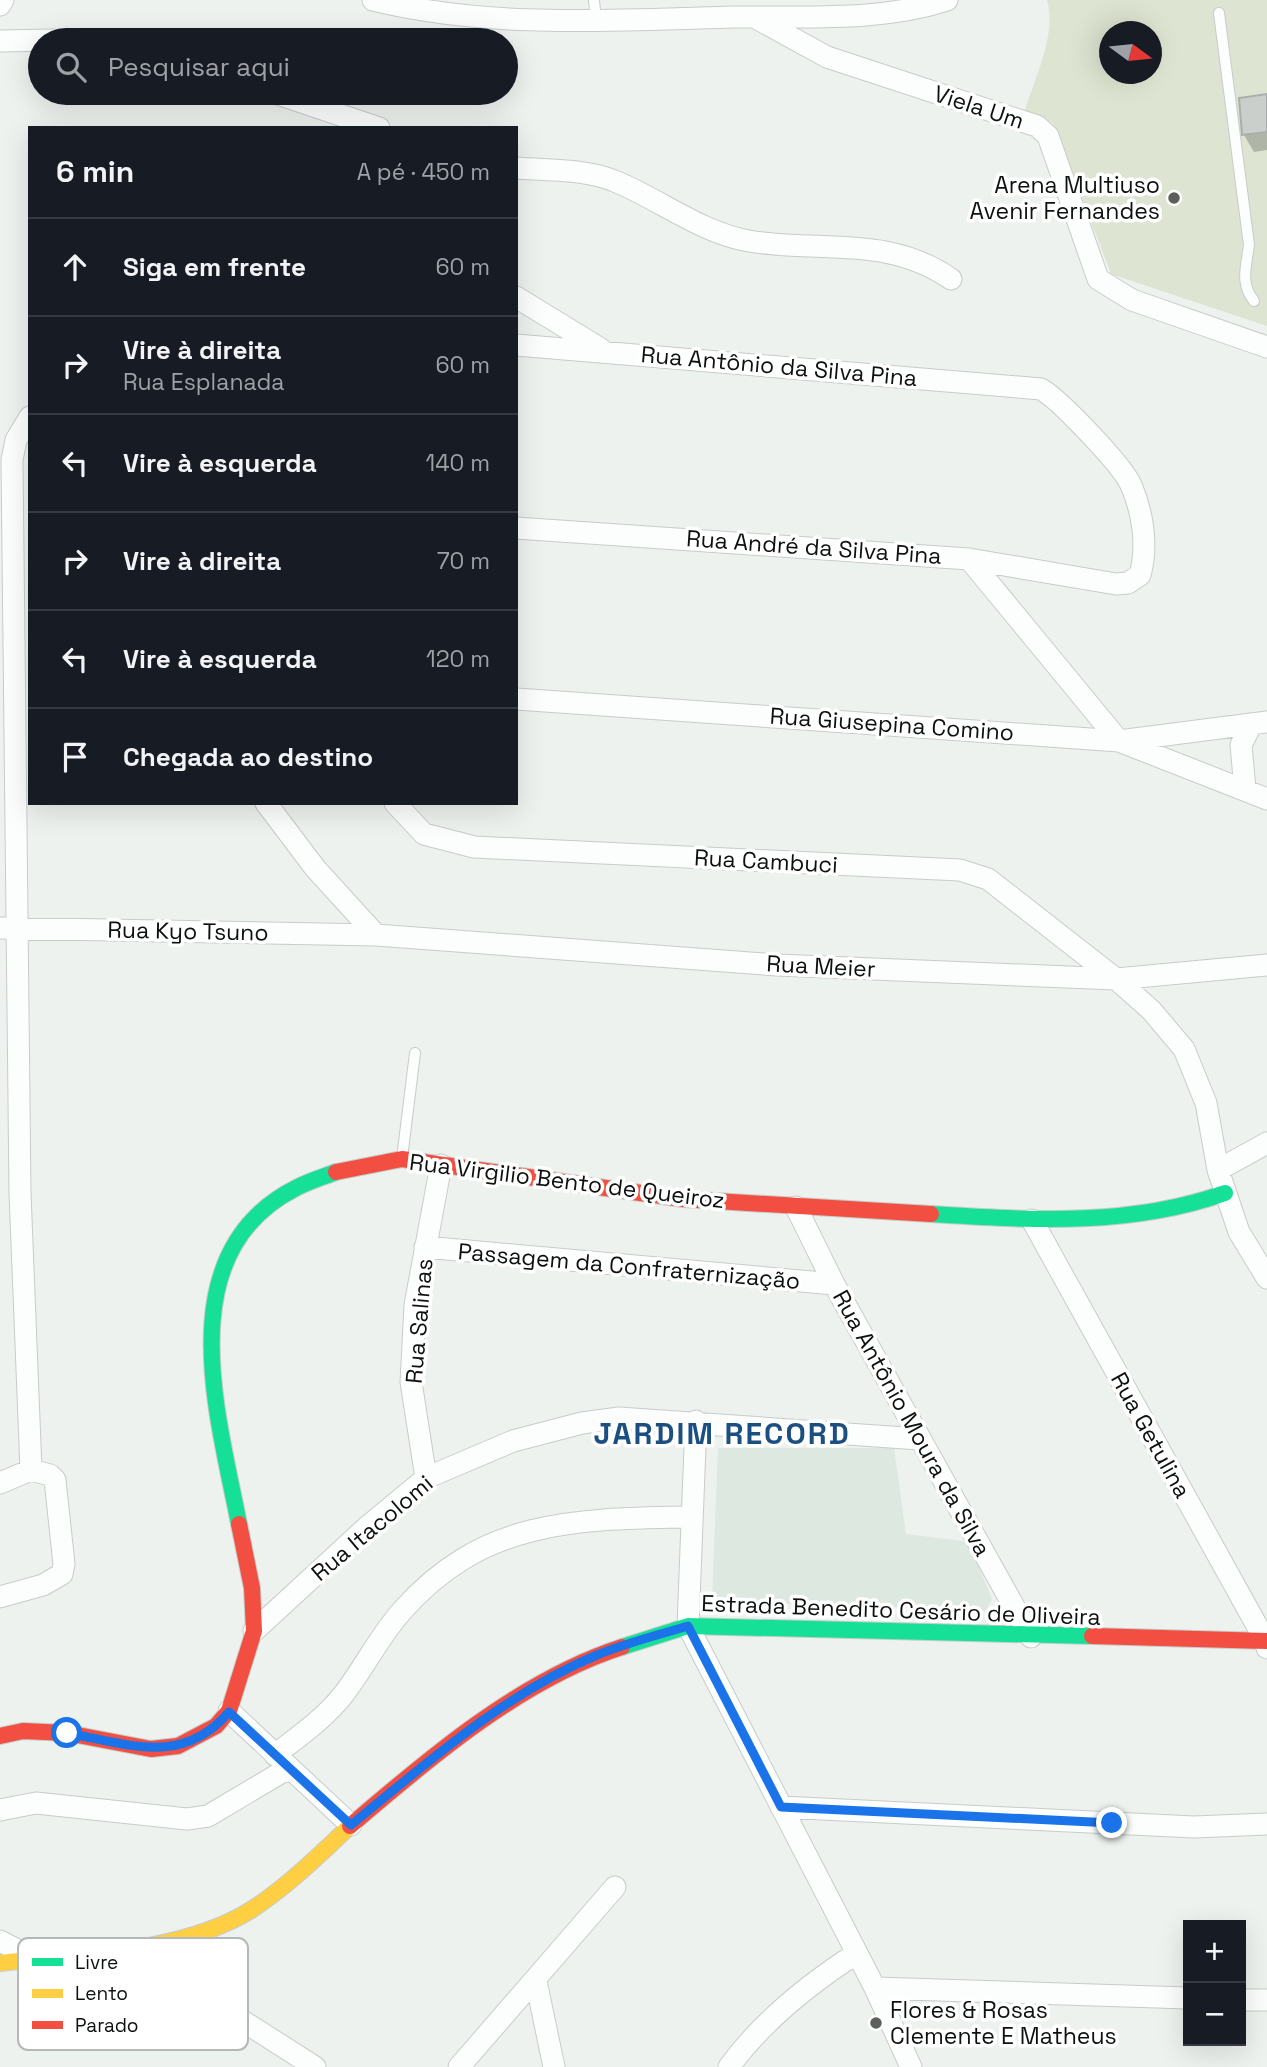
<!DOCTYPE html>
<html lang="pt">
<meta charset="utf-8">
<style>
body{margin:0;font-family:"Space Grotesk",sans-serif;background:#242831;color:#f1f3f6}
.controls{position:absolute;right:21px;bottom:21px;display:grid;overflow:hidden;border-radius:0px;box-shadow:0 7px 28px #0002}
.controls button{width:63px;height:63px;display:grid;place-items:center;padding:0;border:0;border-bottom:2px solid #363941;background:#171b24;color:#f1f3f6;font:35px sans-serif}
.compass{position:absolute;left:1099px;top:21px;width:63px;height:63px;border-radius:50%;background:#171b24;box-shadow:0 7px 28px #0002;rotate:105deg}
.stop{position:absolute;width:21px;height:21px;margin:-16px;border:5px solid #1a73e8;border-radius:50%;background:#fff}
.stop.end{background:#1a73e8;border-color:#fff;box-shadow:0 2px 7px #0008}
.list{margin:0;padding:0;list-style:none}
h2{display:flex;justify-content:space-between;align-items:center;height:91px;margin:0;padding:0 28px;font-size:30px}
h2 small{font-size:23px;font-weight:400;color:#9ea1a6}
.list li{display:grid;grid-template-columns:46px 1fr auto;gap:21px;align-items:center;box-sizing:border-box;height:98px;padding:0 28px;border-top:2px solid #363941}
.list b{display:block;font-size:26px;white-space:nowrap}
.list p{margin:0;font-size:23px;white-space:nowrap;color:#9ea1a6}
.list em{font-size:23px;font-style:normal;color:#9ea1a6}
.icon{flex:none;width:38px;height:38px;fill:none;stroke:currentColor;stroke-width:2;stroke-linecap:round;stroke-linejoin:round}
.map{position:relative;flex:none;width:1267px;height:2067px;overflow:hidden}
.search{position:absolute;background:#171b24;box-shadow:0 7px 28px #0002;left:28px;top:28px;width:490px;height:77px;display:flex;align-items:center;gap:18px;box-sizing:border-box;padding:0 24px;border-radius:38px;color:#9ea1a6;font-size:26px}
.panel{position:absolute;background:#171b24;box-shadow:0 7px 28px #0002;left:28px;top:126px;width:490px;height:679px;border-radius:0px}
.map>svg:first-child{display:block}
.built{fill:#dce8e0}
.green{fill:#dde4d1;fill-rule:evenodd}
.shadow{fill:#0003}
.building{fill:#cacfcc;stroke:#aaafad;stroke-width:2}
.lines{fill:none;stroke-linecap:round;stroke-linejoin:round}
.lane-casing{stroke:#c8ccc9;stroke-width:12}
.street-casing{stroke:#c8ccc9;stroke-width:23}
.fast-casing{stroke:#c8ccc9;stroke-width:18}
.slow-casing{stroke:#c8ccc9;stroke-width:18}
.jam-casing{stroke:#c8ccc9;stroke-width:18}
.lane{stroke:#fcfdfd;stroke-width:10}
.street{stroke:#fcfdfd;stroke-width:21}
.fast{stroke:#16e098;stroke-width:16}
.slow{stroke:#ffcf43;stroke-width:16}
.jam{stroke:#f24e42;stroke-width:16}
.route{stroke:#1a73e8;stroke-width:9}
.poi-dot{fill:#5b605d;stroke:#fff;stroke-width:2.5}
.labels{text-anchor:middle;stroke-width:7;stroke-linejoin:round;paint-order:stroke}
.street-label{font-size:23px;fill:#0d110e;stroke:#fff}
.poi-label{font-size:23px;fill:#0d110e;stroke:#fff;text-anchor:end}
.district-label{font-size:30px;font-weight:bold;letter-spacing:2px;fill:#1c4f81;stroke:#fff}
.key{fill:#fff;stroke:#b6b8b7;stroke-width:2}
.key-label{font-size:19px;fill:#0d110e}
</style>
<div class="map">
<svg width="1267" height="2067" viewBox="0 0 1267 2067">
<rect width="100%" height="100%" fill="#edf2ef"/>
<path class="built" d="M718 1448H894L906 1534 969 1542 992 1599 986 1611 712 1601Z"/>
<path class="green" d="M1047 0H1267V326L1111 274 1058 134 1052 123 1025 110C1035 77 1057 34 1047 0ZM1110 32H1152V74H1110Z"/>
<path class="shadow" d="M1267 96V150L1254 152 1244 135Z"/>
<path class="building" d="M1267 94V132L1242 135 1239 98Z"/>
<g class="lines">
<defs>
<path id="lane" d="M594 0 596 21
M1219 13 1249 245C1246 267 1240 284 1254 301
M402 1158 415 1053"/>
<path id="street" d="M373 0C493 29 613 20 735 17 806 16 879 22 947 0
M0 5 3 0
M754 17 827 57 1037 126 1048 136 1098 279 1132 300 1267 347
M0 41 53 40
M275 93 379 128
M516 168C548 170 587 169 617 182 660 200 702 233 749 241 820 253 888 235 951 279
M516 297 601 349
M516 345 1041 389C1060 400 1122 465 1131 485 1143 513 1148 546 1140 575L1128 583 1116 584 969 559
M30 417 16 440 12 460 20 1193 31 1470
M516 528 969 559 1119 741 1267 799
M516 699 1119 741 1267 722
M1245 789 1241 745 1251 725
M266 803 315 868 376 935
M395 803 424 834 474 847 960 870 988 879 1116 979 1151 1010 1184 1049 1206 1103 1218 1170 1239 1232 1267 1278
M0 928 376 935 777 965 1116 979 1267 965
M1218 1170 1267 1143
M796 1207 834 1284 1031 1637
M1032 1220 1266 1642 1267 1648
M425 1247 834 1284
M696 1421 688 1626 875 1988 911 2067
M426 1478 411 1382 415 1305 441 1165
M0 1483 31 1470
M0 1597 43 1585 62 1574 64 1564 55 1480 50 1475 31 1470
M254 1631 368 1526 426 1478 513 1441 582 1423 619 1418 919 1439
M229 1711 351 1825
M275 1755C299 1736 324 1719 343 1695 364 1668 379 1637 401 1612 482 1519 576 1519 690 1517
M781 1807 1194 1827 1267 1824
M0 1810 36 1803 187 1819 208 1816 282 1772 292 1771
M0 1941 33 1958
M130 1949 315 2067
M536 1981 554 2067
M875 1988 1188 1998
M1241 2000H1267
M459 2067 615 1887
M729 2067C763 2020 809 1984 857 1953"/>
<path id="fast" d="M931 1214C1031 1220 1129 1227 1225 1193
M239 1524C218 1415 168 1253 296 1188 309 1181 323 1177 336 1172
M622 1647 688 1626 1092 1636"/>
<path id="slow" d="M0 1963C79 1954 182 1953 251 1910 288 1886 318 1856 350 1826"/>
<path id="jam" d="M336 1172 402 1159 683 1199 931 1214
M1092 1636 1267 1641
M0 1736 23 1731 67 1733 151 1749 178 1746 216 1726 229 1711 254 1631 252 1588 239 1524
M350 1826C429 1758 522 1679 622 1647"/>
</defs>
<use href="#lane" class="lane-casing"/>
<use href="#street" class="street-casing"/>
<use href="#fast" class="fast-casing"/>
<use href="#slow" class="slow-casing"/>
<use href="#jam" class="jam-casing"/>
<use href="#lane" class="lane"/>
<use href="#street" class="street"/>
<use href="#fast" class="fast"/>
<use href="#slow" class="slow"/>
<use href="#jam" class="jam"/>
</g>
<g class="lines">
<path class="route" d="M67 1733C128 1744 182 1767 229 1712L351 1825C428 1762 504 1694 597 1655 626 1643 658 1635 688 1626L781 1807 1112 1823"/>
</g>
<g class="poi-dot">
<circle cx="1174" cy="198" r="7"/>
<circle cx="876" cy="2023" r="7"/>
</g>
<g class="labels">
<g class="street-label">
<text transform="translate(979 107) rotate(18)" y="8">Viela Um</text>
<text transform="translate(779 366) rotate(5)" y="8">Rua Antônio da Silva Pina</text>
<text transform="translate(814 547) rotate(4)" y="8">Rua André da Silva Pina</text>
<text transform="translate(892 724) rotate(4)" y="8">Rua Giusepina Comino</text>
<text transform="translate(766 861) rotate(3)" y="8">Rua Cambuci</text>
<text transform="translate(188 931) rotate(1)" y="8">Rua Kyo Tsuno</text>
<text transform="translate(821 966) rotate(3)" y="8">Rua Meier</text>
<text transform="translate(567 1181) rotate(7)" y="8">Rua Virgilio Bento de Queiroz</text>
<text transform="translate(629 1266) rotate(5)" y="8">Passagem da Confraternização</text>
<text transform="translate(419 1321) rotate(-85)" y="8">Rua Salinas</text>
<text transform="translate(912 1423) rotate(61)" y="8">Rua Antônio Moura da Silva</text>
<text transform="translate(1151 1435) rotate(61)" y="8">Rua Getulina</text>
<text transform="translate(372 1528) rotate(-40)" y="8">Rua Itacolomi</text>
<text transform="translate(901 1610) rotate(2)" y="8">Estrada Benedito Cesário de Oliveira</text>
</g>
<g class="poi-label">
<text x="1160" y="193">Arena Multiuso<tspan x="1160" dy="26">Avenir Fernandes</tspan></text>
<text x="890" y="2018" text-anchor="start">Flores &amp; Rosas<tspan x="890" dy="26">Clemente E Matheus</tspan></text>
</g>
<g class="district-label">
<text x="722" y="1444">JARDIM RECORD</text>
</g>
</g>
<rect x="18" y="1938" width="230" height="112" rx="10" class="key"/>
<rect x="32" y="1958" width="31" height="8" fill="#16e098"/>
<rect x="32" y="1989" width="31" height="9" fill="#ffcf43"/>
<rect x="32" y="2021" width="31" height="8" fill="#f24e42"/>
<g class="key-label">
<text x="75" y="1969">Livre</text>
<text x="75" y="2000">Lento</text>
<text x="75" y="2032">Parado</text>
</g>
</svg>
<div class="controls">
<button>+</button>
<button>−</button>
</div>
<svg class="compass" viewBox="-18 -18 36 36"><path d="M0-13l5 13h-10z" fill="#e53935"/><path d="M0 13l5-13h-10z" fill="#9ea1a6"/></svg>
<div class="stop" style="left:67px;top:1733px"></div>
<div class="stop end" style="left:1112px;top:1823px"></div>
<div class="search"><svg class="icon" aria-label="search" viewBox="0 0 24 24"><circle cx="10" cy="10" r="6"/><path d="M15 15l6 6"/></svg>Pesquisar aqui</div>
<section class="panel">
<h2>6 min<small>A pé · 450 m</small></h2>
<ul class="list">
<li><svg class="icon" aria-label="ahead" viewBox="0 0 24 24"><path d="M12 20V5M6 11l6-6 6 6"/></svg><div><b>Siga em frente</b></div><em>60 m</em></li>
<li><svg class="icon" aria-label="right" viewBox="0 0 24 24"><path d="M7 20v-9h11M14 6l5 5-5 5"/></svg><div><b>Vire à direita</b><p>Rua Esplanada</p></div><em>60 m</em></li>
<li><svg class="icon" aria-label="left" viewBox="0 0 24 24"><path d="M17 20v-9H6M10 6l-5 5 5 5"/></svg><div><b>Vire à esquerda</b></div><em>140 m</em></li>
<li><svg class="icon" aria-label="right" viewBox="0 0 24 24"><path d="M7 20v-9h11M14 6l5 5-5 5"/></svg><div><b>Vire à direita</b></div><em>70 m</em></li>
<li><svg class="icon" aria-label="left" viewBox="0 0 24 24"><path d="M17 20v-9H6M10 6l-5 5 5 5"/></svg><div><b>Vire à esquerda</b></div><em>120 m</em></li>
<li><svg class="icon" aria-label="arrive" viewBox="0 0 24 24"><path d="M6 21V4h12l-3 4 3 4H6"/></svg><div><b>Chegada ao destino</b></div></li>
</ul>
</section>
</div>
